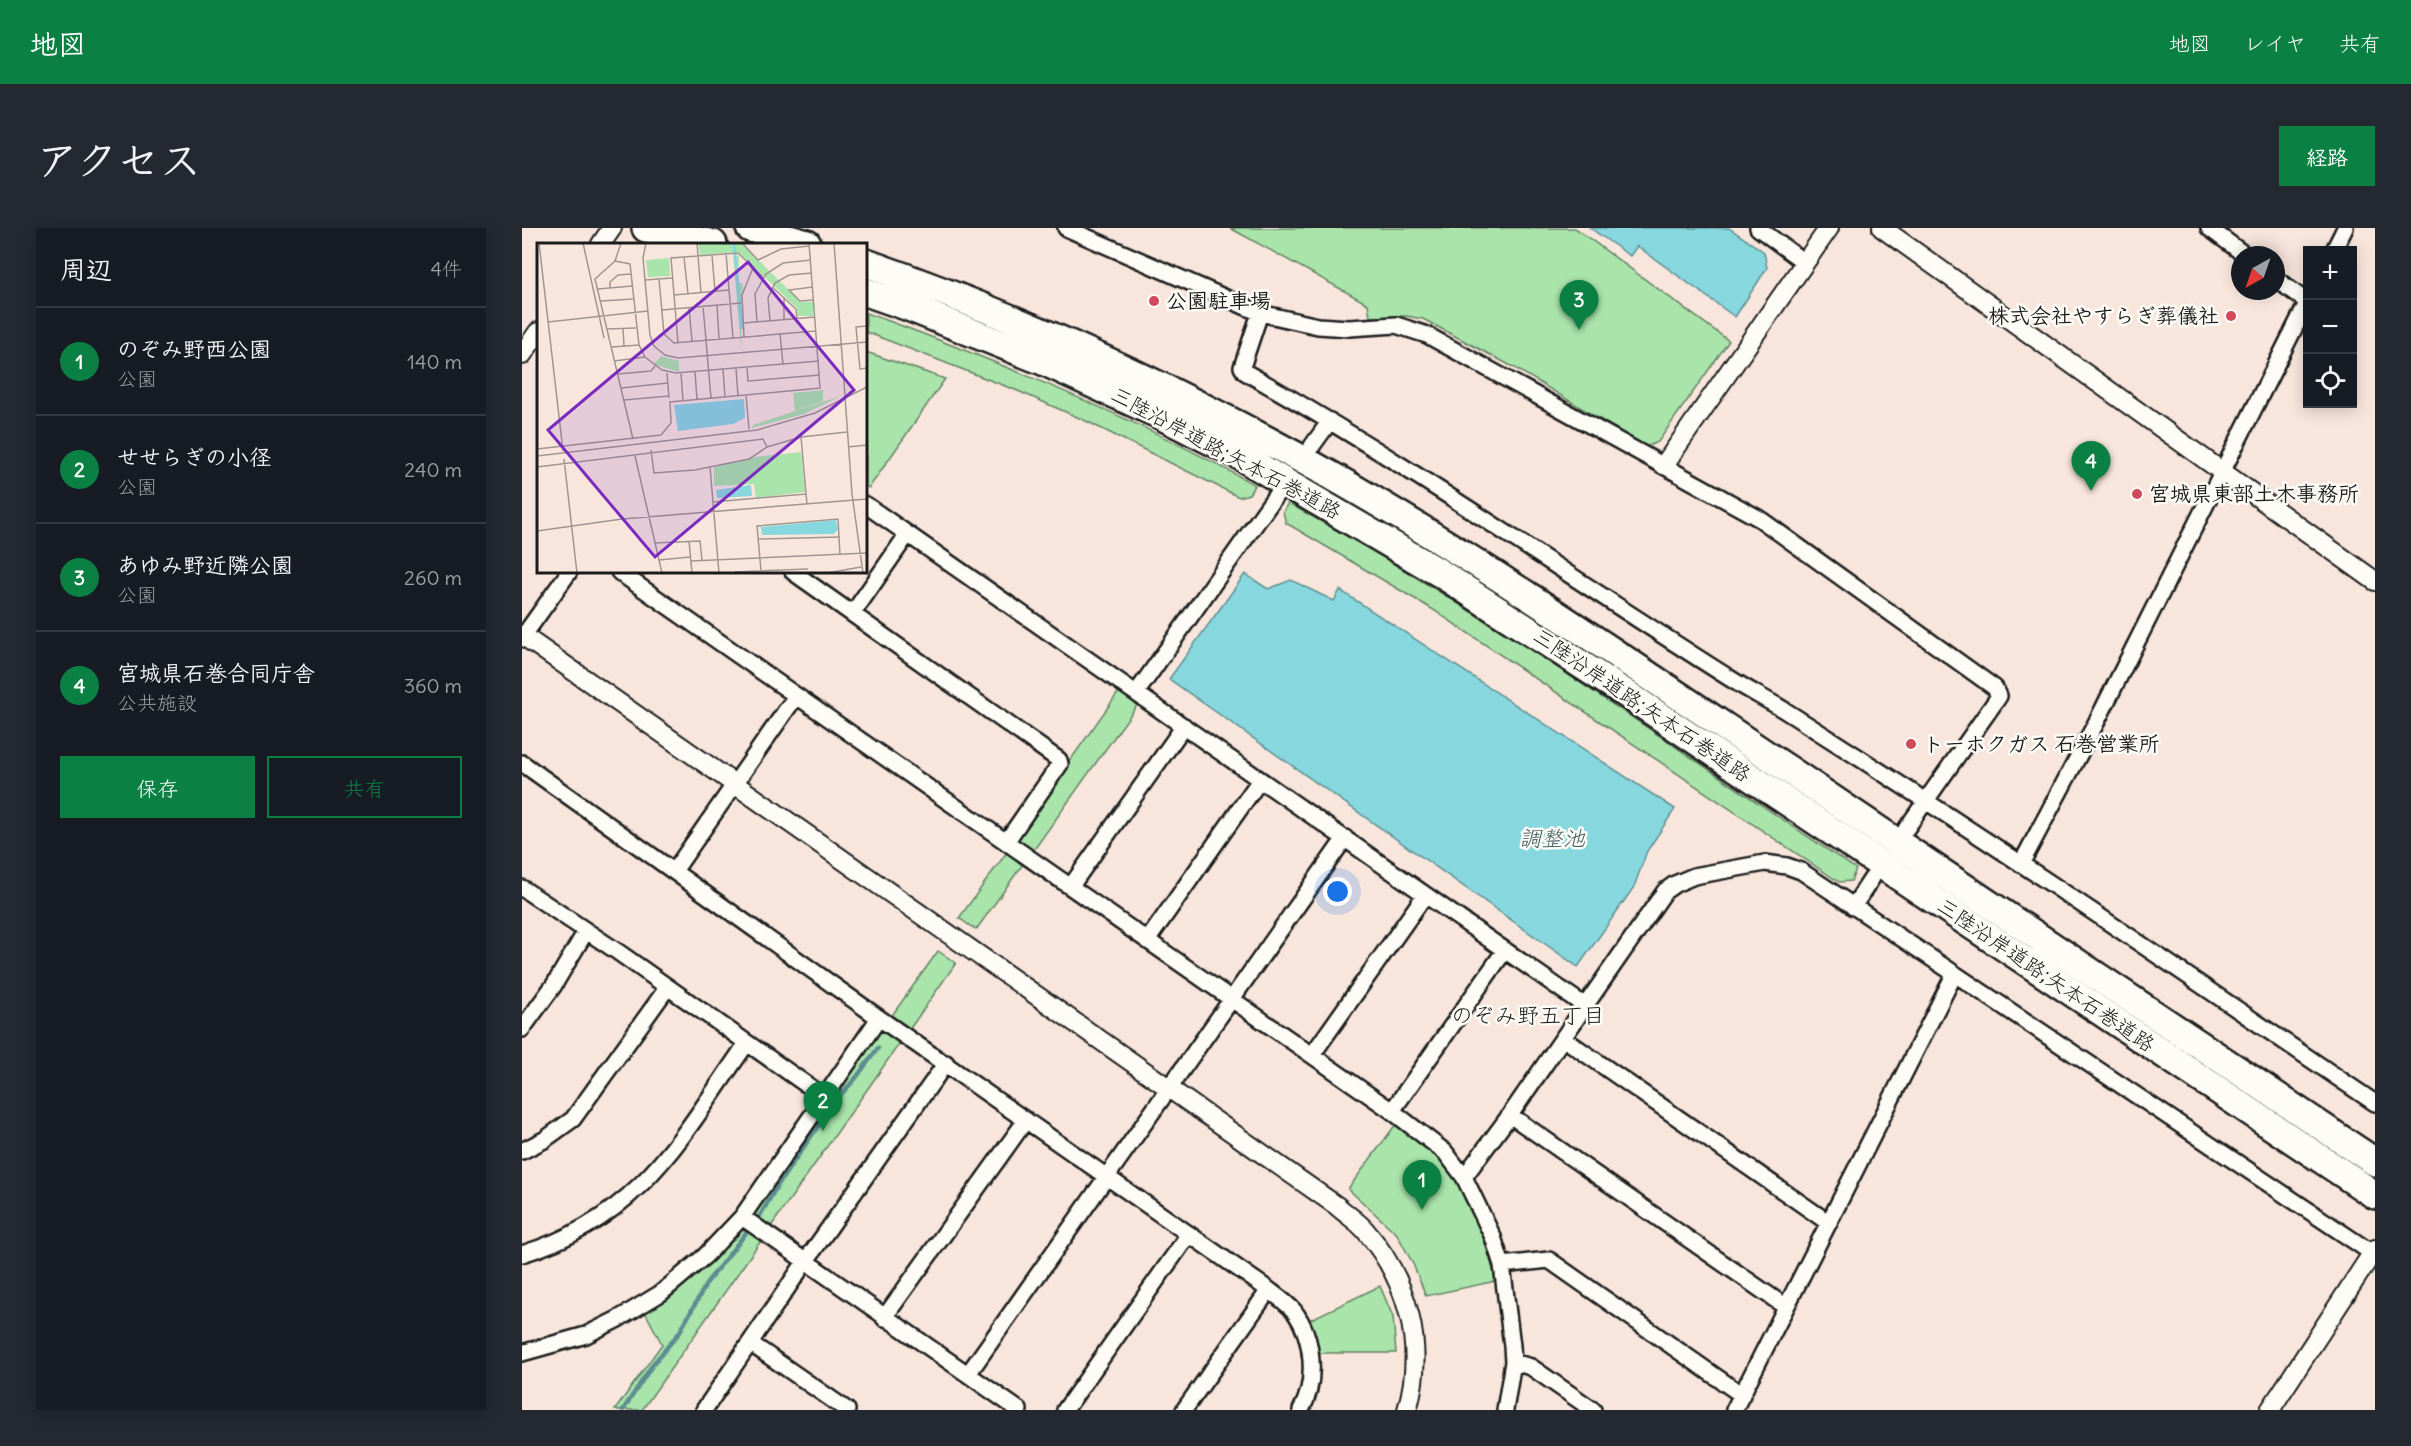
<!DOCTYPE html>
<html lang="ja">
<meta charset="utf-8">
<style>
body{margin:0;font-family:Delius,"Klee One",sans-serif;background:#242831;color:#f1f3f6}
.controls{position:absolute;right:18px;top:18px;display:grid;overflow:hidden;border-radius:0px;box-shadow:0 3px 15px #0003}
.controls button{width:54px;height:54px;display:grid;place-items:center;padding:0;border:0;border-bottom:2px solid #363941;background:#171b24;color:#f1f3f6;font:30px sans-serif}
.compass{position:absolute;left:1709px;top:18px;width:54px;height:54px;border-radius:50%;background:#171b24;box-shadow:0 3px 15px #0003;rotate:220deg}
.you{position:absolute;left:816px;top:664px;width:21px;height:21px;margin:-15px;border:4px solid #fff;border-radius:50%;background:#1a73e8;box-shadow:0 0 0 9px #1a73e833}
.badge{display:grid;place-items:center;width:39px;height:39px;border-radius:50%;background:#0b8043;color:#fff;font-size:20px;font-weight:700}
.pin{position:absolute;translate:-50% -50px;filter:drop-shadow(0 2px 3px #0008)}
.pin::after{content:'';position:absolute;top:32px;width:21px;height:18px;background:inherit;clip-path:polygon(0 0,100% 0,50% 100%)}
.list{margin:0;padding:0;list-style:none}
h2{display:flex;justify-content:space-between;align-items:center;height:78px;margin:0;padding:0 24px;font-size:26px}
h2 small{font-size:20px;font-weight:400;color:#9ea1a6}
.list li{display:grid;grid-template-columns:39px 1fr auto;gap:18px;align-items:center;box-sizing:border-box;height:108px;padding:0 24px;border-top:2px solid #363941}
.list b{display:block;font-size:22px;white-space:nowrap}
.list p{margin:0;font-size:20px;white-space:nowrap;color:#9ea1a6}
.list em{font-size:20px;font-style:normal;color:#9ea1a6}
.actions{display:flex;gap:12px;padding:18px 24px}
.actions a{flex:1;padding:14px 0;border:2px solid #0b8043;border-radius:0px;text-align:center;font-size:21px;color:#0b8043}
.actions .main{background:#0b8043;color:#fff}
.icon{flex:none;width:33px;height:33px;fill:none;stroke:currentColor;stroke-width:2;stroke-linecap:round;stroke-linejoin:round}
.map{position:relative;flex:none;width:1853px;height:1182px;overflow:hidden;border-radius:0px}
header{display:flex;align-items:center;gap:36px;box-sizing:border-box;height:84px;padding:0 30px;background:#0b8043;color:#fff}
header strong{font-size:28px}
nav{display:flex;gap:33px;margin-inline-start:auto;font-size:21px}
.intro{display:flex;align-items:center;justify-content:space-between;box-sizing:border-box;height:144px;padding:0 36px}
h1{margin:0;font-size:42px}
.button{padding:15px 27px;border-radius:0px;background:#0b8043;color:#fff;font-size:21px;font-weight:700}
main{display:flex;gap:36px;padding:0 36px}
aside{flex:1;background:#171b24;border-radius:0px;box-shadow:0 3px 15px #0003}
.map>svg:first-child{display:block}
.green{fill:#a9e4aa;stroke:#628063;stroke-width:1.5}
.water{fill:#87d8de;stroke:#5c8d90;stroke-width:1.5}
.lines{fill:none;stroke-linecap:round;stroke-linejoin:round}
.stream{stroke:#5c8d90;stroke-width:4.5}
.minor-casing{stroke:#1c1c1c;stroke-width:20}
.tertiary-casing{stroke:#1c1c1c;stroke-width:22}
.motorway-casing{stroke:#1c1c1c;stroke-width:32}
.minor{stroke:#fdfcf7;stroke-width:15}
.tertiary{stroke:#fdfcf7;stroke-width:18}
.motorway{stroke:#fdfcf7;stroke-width:27}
.poi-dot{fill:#d1495b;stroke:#fdfcf7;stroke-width:2}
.labels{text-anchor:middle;stroke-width:5;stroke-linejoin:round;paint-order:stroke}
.poi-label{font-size:21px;font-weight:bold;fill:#1c1c1c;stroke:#fdfcf7;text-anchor:start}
.street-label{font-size:21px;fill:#1c1c1c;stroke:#fdfcf7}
.water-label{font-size:22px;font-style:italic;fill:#415e60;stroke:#fdfcf7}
.neighbourhood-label{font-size:22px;fill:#1c1c1c;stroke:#fdfcf7}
.inset-river{fill:none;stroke:#87d8de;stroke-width:3}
.inset-road{fill:none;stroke:#a09590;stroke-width:1.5}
.view{fill:#7b2cbf;fill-opacity:0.15;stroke:#7b2cbf;stroke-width:3}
.inset-edge{fill:none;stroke:#1c1c1c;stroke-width:3}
</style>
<header>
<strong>地図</strong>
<nav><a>地図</a><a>レイヤ</a><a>共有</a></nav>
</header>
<div class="intro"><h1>アクセス</h1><a class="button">経路</a></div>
<main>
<aside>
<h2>周辺<small>4件</small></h2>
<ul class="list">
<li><span class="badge">1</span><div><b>のぞみ野西公園</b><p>公園</p></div><em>140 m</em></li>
<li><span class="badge">2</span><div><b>せせらぎの小径</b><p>公園</p></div><em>240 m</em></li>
<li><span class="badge">3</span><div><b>あゆみ野近隣公園</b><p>公園</p></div><em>260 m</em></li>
<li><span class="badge">4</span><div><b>宮城県石巻合同庁舎</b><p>公共施設</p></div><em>360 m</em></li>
</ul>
<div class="actions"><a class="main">保存</a><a>共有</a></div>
</aside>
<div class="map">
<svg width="1853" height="1182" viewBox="0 0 1853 1182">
<rect width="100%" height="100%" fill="#f8e6dd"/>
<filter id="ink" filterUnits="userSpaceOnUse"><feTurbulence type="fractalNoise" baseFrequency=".0167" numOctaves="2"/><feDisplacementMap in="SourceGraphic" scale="12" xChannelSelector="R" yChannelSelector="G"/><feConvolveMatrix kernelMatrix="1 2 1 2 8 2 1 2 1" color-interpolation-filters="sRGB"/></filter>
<g filter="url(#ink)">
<path class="green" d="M708 0H1053L1207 113 1136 214 1124 219 993 140 901 91 884 88 848 89 846 76Z
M344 85C377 96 409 109 442 122 542 162 639 204 733 257L727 266 717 269 564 193 496 163 344 104Z
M344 124 423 151 347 260 344 258Z
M766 275C963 383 1147 516 1334 641L1329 653 1317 654 910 381 764 295 761 284Z
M598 462 616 476 511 623 498 614 496 606Z
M485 624 501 636 454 702 437 690Z
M416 723 434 735 120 1182H93L140 1116 123 1084C159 1059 190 1031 219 999Z
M874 896C887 907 903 916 914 928 948 963 962 1008 974 1053L904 1068 891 1036 875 1006 826 961Z
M858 1058 871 1089 874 1125H796L795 1112 787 1092Z"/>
<path class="water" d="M1068 0H1207L1242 24 1245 40 1213 89 1115 18 1108 28Z
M723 346 746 361 769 352 812 373 818 362 1153 581 1125 623 1112 659 1056 739 647 451Z"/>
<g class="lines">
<path class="stream" d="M101 1182 131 1136 157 1105 186 1053 239 986 255 958 314 872 334 850 356 820"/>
<defs>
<path id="minor" d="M544 0 738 85 796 98 827 100 874 97 905 107 1238 291 1473 460 1477 468 1473 474 1384 601
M1236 0 1282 34
M1687 0 1723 27
M1812 22 1823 0
M1754 51 1785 74
M738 85 720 139 723 144C890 238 1047 349 1209 451 1226 462 1244 471 1262 482 1462 608 1657 742 1853 875
M790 218 808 193
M344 277 1063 778 1143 663 1153 656 1172 648 1243 635 1265 638 1279 643 1853 1027
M97 344 870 883 923 924 942 949 971 1009 980 1037 990 1118 991 1134 983 1182
M271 344 537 532 538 536 484 614
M331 385 385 307
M0 410 47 344
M615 464 754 267
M0 535 357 790 747 1062C755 1068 765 1075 772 1083 792 1110 795 1154 779 1182
M1499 636 1574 495 1786 73
M152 643 274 468
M549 658 662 498
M0 660 96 724 302 869
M1331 679 1350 650
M625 713 738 552
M0 801 32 757 64 703
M1041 810 1307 995
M790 827 903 667
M870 883 983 722
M988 887 1264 1079
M0 923 22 912 51 891 145 760
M942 949 988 887 1063 778
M220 989 497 1182
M0 1026C118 991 159 909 225 815
M980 1037 1027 1032 1220 1167
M362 1090 504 892
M228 1115 325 1182
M0 1125 64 1107 96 1091 139 1065 183 1028 220 989 357 790
M991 1134 1009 1139 1071 1182
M446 1146 823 610
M182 1182 283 1034 424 835
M543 1182 667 1006
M662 1182 747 1062
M1212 1182 1432 747"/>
<path id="tertiary" d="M1360 0 1853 353
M79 16 90 0
M0 127 16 104
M1142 237 1307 0
M0 407 815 978C824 986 835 993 843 1002 886 1052 904 1118 885 1182
M1748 1182 1853 1021"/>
<path id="motorway" d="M124 0 191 16
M228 0 285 16
M344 35C505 92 661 164 810 248 966 337 1115 440 1264 540 1460 672 1657 803 1853 934
M344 64 384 78 521 133 636 186 713 225 918 345 1103 465 1853 967"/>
</defs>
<use href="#minor" class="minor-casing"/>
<use href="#tertiary" class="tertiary-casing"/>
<use href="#motorway" class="motorway-casing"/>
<use href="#minor" class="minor"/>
<use href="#tertiary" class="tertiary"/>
<use href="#motorway" class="motorway"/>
</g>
</g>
<g class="poi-dot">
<circle cx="632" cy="73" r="6"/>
<circle cx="1709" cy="88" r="6"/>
<circle cx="1615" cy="266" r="6"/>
<circle cx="1389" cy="516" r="6"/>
</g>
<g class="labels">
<g class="poi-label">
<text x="644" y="80">公園駐車場</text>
<text x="1697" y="95" text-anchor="end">株式会社やすらぎ葬儀社</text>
<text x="1627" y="273">宮城県東部土木事務所</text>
<text x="1401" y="523">トーホクガス 石巻営業所</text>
</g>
<g class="street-label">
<text transform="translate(704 225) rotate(28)" y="7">三陸沿岸道路;矢本石巻道路</text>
<text transform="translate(1120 477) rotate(34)" y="7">三陸沿岸道路;矢本石巻道路</text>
<text transform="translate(1524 747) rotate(34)" y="7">三陸沿岸道路;矢本石巻道路</text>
</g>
<g class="water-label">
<text x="1030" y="618">調整池</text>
</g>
<g class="neighbourhood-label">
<text x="1006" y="795">のぞみ野五丁目</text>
</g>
</g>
<g transform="translate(15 15)">
<rect width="330" height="330" fill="#f8e6dd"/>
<path d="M161 0H204L264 59H276V73H261L260 65 201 9 163 12ZM196 11 202 13 201 39 206 41 204 107ZM132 15 133 33 111 34 109 17ZM124 113 142 118V129L117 121ZM286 147V158L258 168 256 150ZM304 153 267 171 215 185 216 182ZM264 209 268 249 219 255 217 241 177 243V224L218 214Z" fill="#a9e4aa"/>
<path d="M207 156 208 175 196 181 141 188 137 162ZM214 242 215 253 180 255 179 247ZM299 277 301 286 297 291 225 292 224 284Z" fill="#87d8de"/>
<path class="inset-river" d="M197 0 205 86"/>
<path class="inset-road" d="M2 0 26 208M46 0 67 95M84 0 78 18 58 36 96 196M109 0 106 15 113 92 117 103 128 112 141 115 330 99M160 0 164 50M205 0 221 17 244 6 272 3M297 0 315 251 326 330M189 10 196 95M175 12 178 48M147 14 151 51M78 18 93 21 102 102 108 114 125 127 139 130 282 118M122 36 127 91 137 100 279 88M108 37 135 35M235 44 259 66 260 75M276 44 252 47 263 58 277 57M73 45V39L81 32 94 31M61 46 95 43M137 52 192 47M64 58 96 56M180 62 182 96M166 63 174 155M152 65 155 98M125 67 204 60M247 77V54M233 78 231 55 238 40 252 32 275 30M11 79 111 68M220 79 218 51 229 31 246 20 274 17M206 80 278 74M330 83 319 84 323 126 330 125M86 85 87 103M70 86 99 85M243 91 246 121M207 94 205 52 216 25M141 100 134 15 201 10 226 34M75 104 102 102M77 118 108 114M210 124 211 138 283 132M199 125 201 153M186 126 188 154M158 129 160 156M130 130 132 155M144 130 146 158M81 131 114 128 118 123M84 145 131 140M209 152 212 186M87 157 132 153M330 160V180M264 194 269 251M311 204 330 202M0 206 124 192 134 180 133 159 283 145 272 0M114 207 117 230 158 227 212 216 230 204 264 194 310 189M0 213 220 187 278 170 330 144M98 213 125 330M27 216 40 330M0 224 226 196 230 204M173 224 182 330M176 259 269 251 270 261M0 288 85 276 330 256M221 296 303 294M152 298 155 330M118 300 163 298 165 317M122 317 153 314M154 318 330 310M224 328 220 283 301 276 303 312M197 329 271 326M290 330 324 324"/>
<path class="view" d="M211 19 317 147 118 314 11 187Z"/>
<rect width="330" height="330" class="inset-edge"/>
</g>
</svg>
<div class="controls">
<button>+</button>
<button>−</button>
<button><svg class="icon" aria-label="locate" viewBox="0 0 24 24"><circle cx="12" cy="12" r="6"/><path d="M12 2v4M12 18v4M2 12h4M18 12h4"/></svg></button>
</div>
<svg class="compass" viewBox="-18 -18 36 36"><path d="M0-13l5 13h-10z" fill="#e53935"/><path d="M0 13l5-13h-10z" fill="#9ea1a6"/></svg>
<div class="you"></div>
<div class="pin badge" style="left:900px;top:982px">1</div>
<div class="pin badge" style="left:301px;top:903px">2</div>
<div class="pin badge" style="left:1057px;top:102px">3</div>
<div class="pin badge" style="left:1569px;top:263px">4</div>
</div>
</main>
